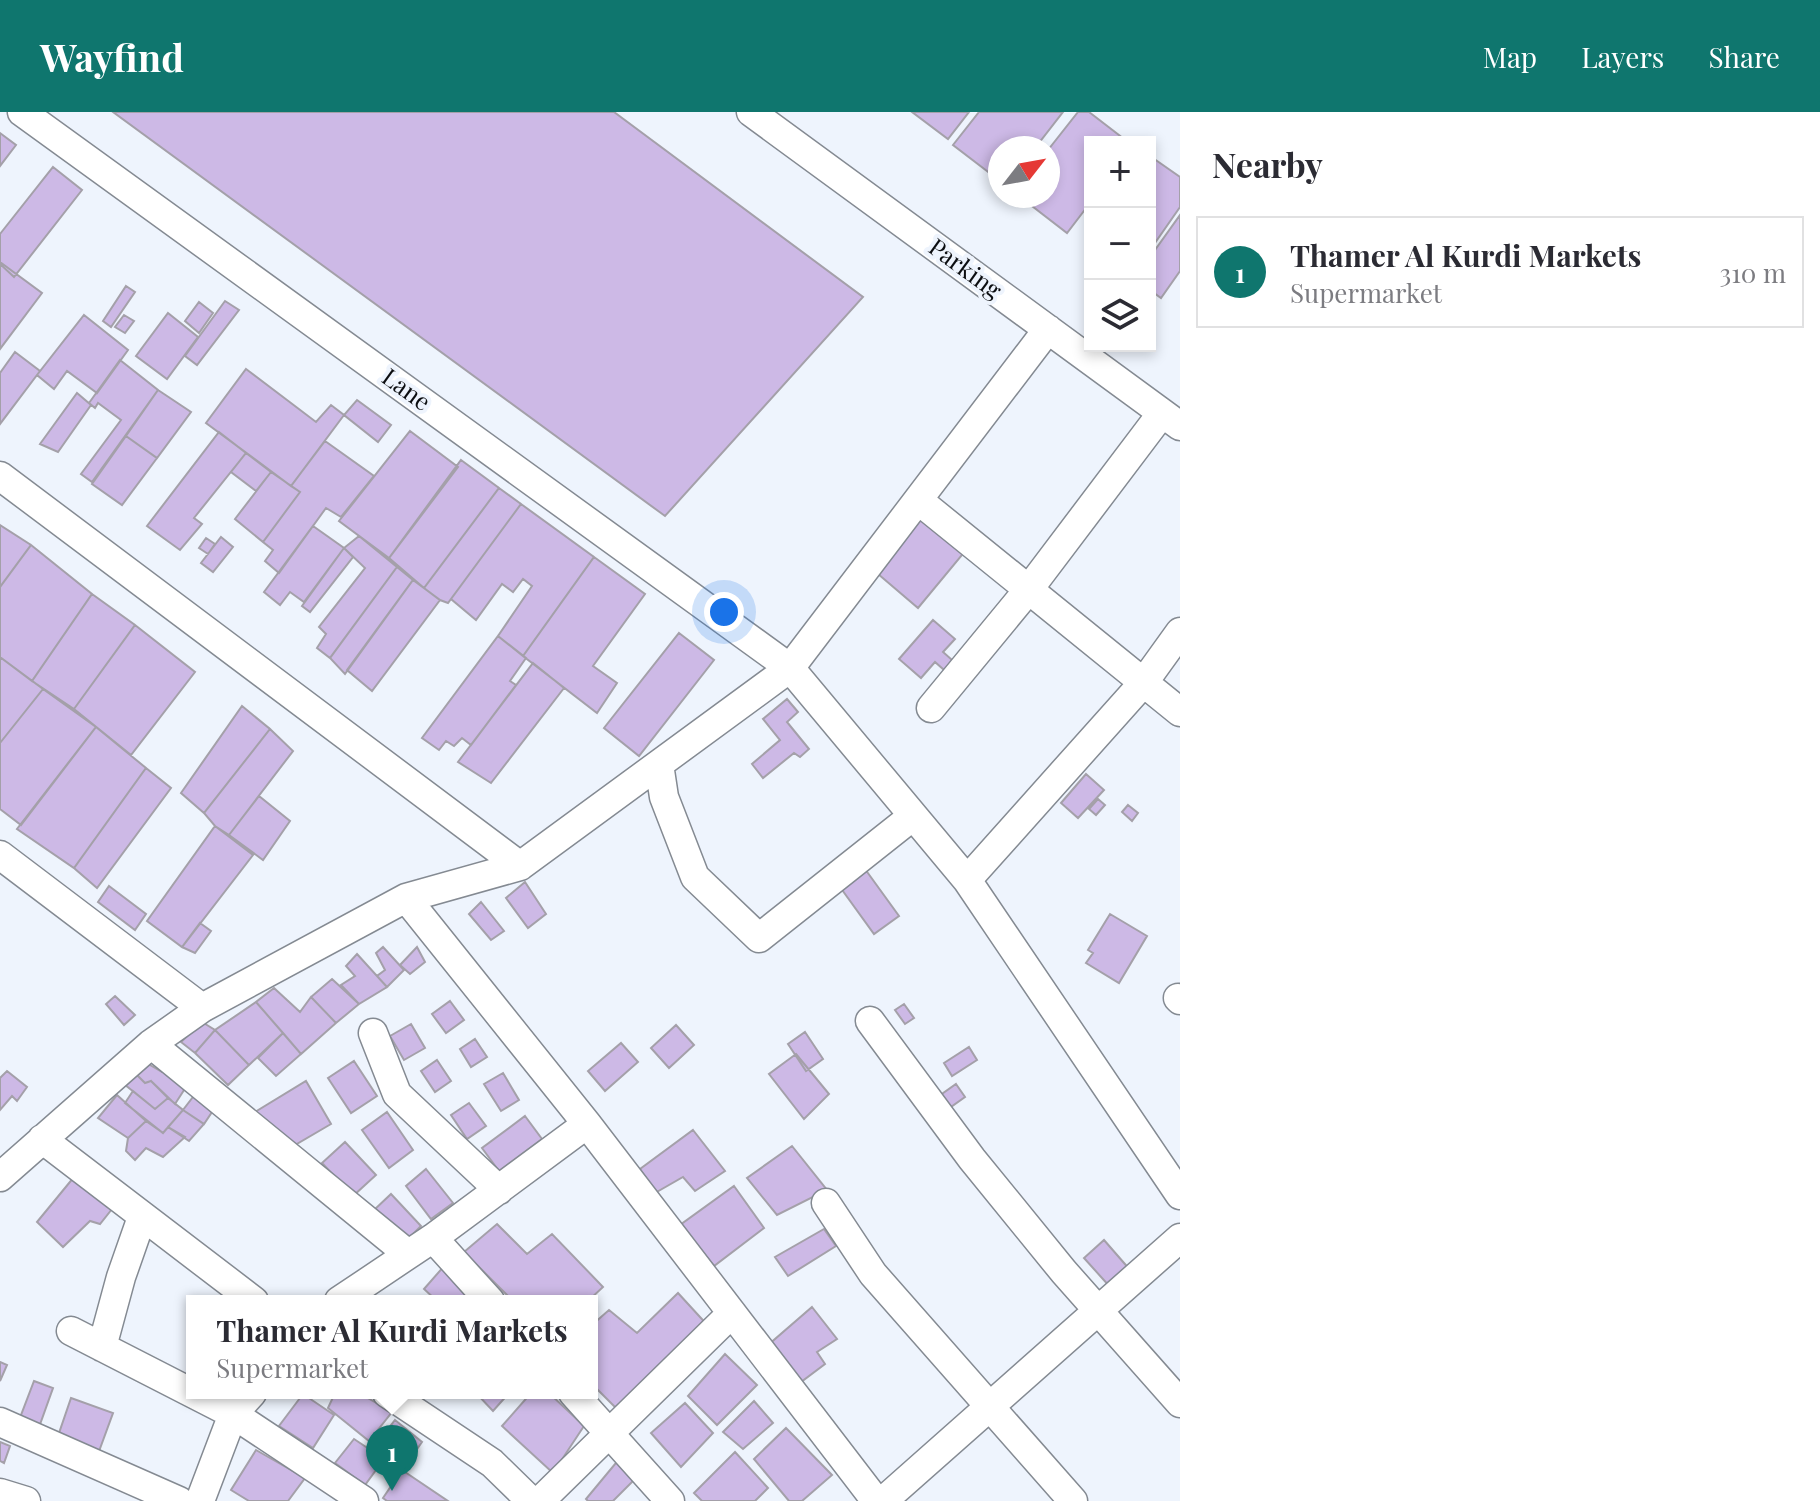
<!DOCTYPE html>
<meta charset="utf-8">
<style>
body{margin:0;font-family:"Playfair Display",serif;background:#f7f7f7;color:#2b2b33}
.controls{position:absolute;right:24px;top:24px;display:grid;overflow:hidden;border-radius:0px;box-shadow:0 4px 12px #0003}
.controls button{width:72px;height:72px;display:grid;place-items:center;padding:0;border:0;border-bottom:2px solid #e1e1e2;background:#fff;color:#2b2b33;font:40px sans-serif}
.compass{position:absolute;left:988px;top:24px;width:72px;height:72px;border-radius:50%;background:#fff;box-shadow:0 4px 12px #0003;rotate:59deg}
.you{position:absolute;left:724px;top:500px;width:28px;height:28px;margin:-20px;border:6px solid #fff;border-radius:50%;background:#1a73e8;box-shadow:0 0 0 12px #1a73e833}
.badge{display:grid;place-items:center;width:52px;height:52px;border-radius:50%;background:#0f766e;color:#fff;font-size:26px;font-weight:700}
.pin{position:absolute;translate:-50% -66px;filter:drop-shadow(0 2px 4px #0008)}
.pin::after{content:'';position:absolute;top:42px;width:28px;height:24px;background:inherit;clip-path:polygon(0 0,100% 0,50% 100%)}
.popup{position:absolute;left:186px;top:1183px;width:412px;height:104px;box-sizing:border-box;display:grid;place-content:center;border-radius:0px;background:#fff;filter:drop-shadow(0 2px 6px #0005);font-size:26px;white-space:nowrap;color:#7c7c81}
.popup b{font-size:30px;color:#2b2b33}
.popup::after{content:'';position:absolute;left:50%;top:100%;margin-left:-16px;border:16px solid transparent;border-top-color:#fff}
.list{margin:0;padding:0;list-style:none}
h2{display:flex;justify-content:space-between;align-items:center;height:104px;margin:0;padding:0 32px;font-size:34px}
h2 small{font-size:26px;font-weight:400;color:#7c7c81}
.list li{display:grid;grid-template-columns:52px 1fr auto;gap:24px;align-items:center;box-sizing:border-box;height:112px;margin:0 16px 16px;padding:0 16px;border:2px solid #e1e1e2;border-radius:0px}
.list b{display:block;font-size:30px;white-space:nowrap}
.list p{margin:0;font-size:26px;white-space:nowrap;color:#7c7c81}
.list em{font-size:26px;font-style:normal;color:#7c7c81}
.icon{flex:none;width:44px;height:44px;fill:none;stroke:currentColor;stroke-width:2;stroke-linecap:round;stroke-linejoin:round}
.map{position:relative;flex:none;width:1180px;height:1389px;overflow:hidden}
header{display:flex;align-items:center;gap:48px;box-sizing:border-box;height:112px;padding:0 40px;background:#0f766e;color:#fff}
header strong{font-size:38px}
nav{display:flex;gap:44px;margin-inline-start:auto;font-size:28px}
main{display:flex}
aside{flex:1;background:#fff}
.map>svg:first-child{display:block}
.building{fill:#cdb9e6;stroke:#a4a0a9;stroke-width:2}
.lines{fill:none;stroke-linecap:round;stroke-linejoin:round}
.minor-casing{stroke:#848a92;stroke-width:31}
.minor{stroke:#fff;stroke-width:28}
.labels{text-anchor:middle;stroke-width:8;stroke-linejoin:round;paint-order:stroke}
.street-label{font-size:24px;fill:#0c0e11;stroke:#eef4fd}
</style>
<header>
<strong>Wayfind</strong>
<nav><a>Map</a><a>Layers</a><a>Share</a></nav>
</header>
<main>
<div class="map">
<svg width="1180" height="1389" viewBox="0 0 1180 1389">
<rect width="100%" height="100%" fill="#eef4fd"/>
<path class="building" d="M113 0H614L863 185 665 404Z
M912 0H969L948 27Z
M979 0H1063L1035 36H1000V69L953 33Z
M1078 0H1089L1128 30H1090V91L1067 121 1019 84H1048V38Z
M0 21 16 33 0 54Z
M1150 44 1180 65V95L1150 138Z
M53 55 82 78 14 165 0 152V122Z
M1180 103V159L1161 186 1150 178V145Z
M0 150 42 181 0 237Z
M126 174 135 180 111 215 103 209Z
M225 189 239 198 197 253 185 244Z
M199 190 213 201 199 221 185 209Z
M168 201 198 225 167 267 136 244Z
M84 203 128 238 97 281 67 259 54 277 37 263Z
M124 203 134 209 125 221 115 215Z
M15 240 40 259 0 312V261Z
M120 248 158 278 92 370 81 362 121 308 98 291 95 296 89 291Z
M246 257 316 310 331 293 344 303 291 374 206 311Z
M158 278 191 300 157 346 126 324Z
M77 281 91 293 58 340 40 332Z
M357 288 391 313 378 330 344 303Z
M410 319 458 355 389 446 339 409Z
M219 320 246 341 194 406 202 412 180 438 147 414Z
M126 324 157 346 122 393 92 372Z
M325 329 374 364 341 405 326 396 279 461 265 449 273 438 263 430 300 380 291 374Z
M246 341 271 360 256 379 231 360Z
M461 348 499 376 424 476 389 446Z
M271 360 300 380 263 430 235 407Z
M499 376 521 392 448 491 440 488 424 476Z
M521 392 594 445 523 544 498 524 532 474 523 467 513 480 502 472 476 508 451 487Z
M924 401 967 437 918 496 871 456Z
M0 413 31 433 0 475Z
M313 414 344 436 304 490 290 480 280 493 264 480Z
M359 424 397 455 330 546 317 536 326 522 319 515 365 456 344 436Z
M221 425 233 435 213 460 201 451Z
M206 426 215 432 208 442 199 436Z
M31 433 92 482 32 569 0 545V475Z
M344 436 353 445 310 500 302 494Z
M594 445 645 482 593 554 617 571 597 601 523 544Z
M397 455 413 468 345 562 330 546Z
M413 468 440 488 372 579 347 558Z
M92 482 135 513 74 597 32 569Z
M933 508 955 527 943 540 960 555 952 565 935 550 921 566 899 547Z
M135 513 195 560 131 643 74 597Z
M679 521 714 548 639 644 604 616Z
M498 524 526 546 510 569 516 573 471 633 462 626 454 634 446 629 439 638 422 626Z
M0 545 43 577 0 631Z
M533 551 564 576 491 671 458 650Z
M43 577 96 615 21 713 0 697V631Z
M787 587 798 600 787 610 809 637 800 645 794 641 763 666 752 652 780 628 763 607Z
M242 594 270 617 204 701 181 681Z
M96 615 146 656 74 756 17 717Z
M270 617 293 639 229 723 215 714 204 701Z
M146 656 171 676 97 776 74 756Z
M1086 662 1104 678 1078 706 1061 691Z
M259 684 290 709 263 748 229 723Z
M1098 687 1105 693 1096 703 1089 697Z
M1128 693 1138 701 1132 709 1122 700Z
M215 714 253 743 182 835 147 809Z
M865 757 899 804 874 822 840 775Z
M525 770 546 802 528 816 506 786Z
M109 774 146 802 135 818 98 790Z
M481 790 504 819 491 828 469 802Z
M1110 802 1147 824 1119 871 1086 851 1093 841 1088 838Z
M200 811 211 819 195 841 182 835Z
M383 835 404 858 387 875 377 864 385 858 376 841Z
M417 835 425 850 410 862 400 853Z
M357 842 387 875 359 892 341 873 355 864 346 854Z
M332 867 359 892 336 911 311 885Z
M274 876 300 900 311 885 336 911 301 942 256 890Z
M115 884 135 903 124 913 106 892Z
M450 889 464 908 446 921 432 902Z
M256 890 283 921 249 953 215 918Z
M904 892 914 906 905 912 895 898Z
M202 910 215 918 195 941 181 930Z
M411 912 425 936 404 948 390 924Z
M676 913 694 933 669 956 651 936Z
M215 918 249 953 228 973 195 941Z
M805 920 823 947 806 959 788 932Z
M283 921 301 942 276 964 258 946Z
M283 921 301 942 276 964 258 946Z
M475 927 487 945 471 955 460 937Z
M621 931 638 950 605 979 588 959Z
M969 935 977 948 952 964 944 951Z
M796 942 829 982 804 1007 769 962Z
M437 948 451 969 435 980 421 959Z
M354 949 377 984 351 1001 328 966Z
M127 953H150L162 960 173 956 186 975 175 992 151 969 145 971Z
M127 953 145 971 151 969 168 986 155 997 114 964Z
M7 959 27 975 17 989 12 984 0 998V966Z
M503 961 519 988 501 999 484 972Z
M306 969 331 1012 295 1033 255 1000Z
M956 972 965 985 948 997 939 984Z
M133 979 155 997 168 986 183 998 163 1021 125 991Z
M196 981 216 994 204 1012 183 998Z
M117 983 146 1009 128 1026 98 1006Z
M469 991 486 1014 467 1027 451 1003Z
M183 998 204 1012 189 1029 168 1015Z
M387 1000 413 1038 389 1056 362 1018Z
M525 1004 542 1027 499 1059 482 1036Z
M146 1009 163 1021 168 1015 185 1025 163 1045 146 1036 135 1048 126 1039 128 1026Z
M693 1018 725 1059 695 1079 683 1065 655 1081 640 1057Z
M345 1030 376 1063 353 1084 322 1051Z
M792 1034 827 1078 777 1103 747 1066Z
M426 1057 453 1091 431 1107 406 1074Z
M74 1065 112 1097 100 1112 90 1109 63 1135 37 1110Z
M734 1074 764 1116 714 1154 680 1113Z
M391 1082 421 1114 405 1130 374 1098Z
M497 1112 527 1142 552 1122 603 1175 588 1189H513L464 1140Z
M824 1117 836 1134 788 1164 775 1145Z
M1104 1128 1131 1159 1111 1176 1084 1146Z
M445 1153 474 1186 471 1189H437L424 1177Z
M678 1181 711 1217 621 1301 592 1272V1213L609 1198 637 1221Z
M812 1195 837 1227 817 1240 825 1252 797 1273 767 1234Z
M725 1242 757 1273 717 1313 688 1284Z
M0 1250 7 1253 0 1269Z
M34 1269 53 1276 38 1318 18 1311Z
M335 1281H359L392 1300 369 1329 328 1296Z
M476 1281H509L493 1299Z
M531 1281H549L584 1314 553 1361 502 1314Z
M303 1282 334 1303 313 1336 279 1314Z
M71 1286 113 1301 98 1342 57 1327Z
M754 1289 773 1311 743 1337 723 1320Z
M685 1291 713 1321 681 1355 651 1321Z
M395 1308 422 1330 406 1353 375 1334Z
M786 1316 832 1363 802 1389H789L754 1347Z
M354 1327 384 1347 365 1373 335 1351Z
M0 1330 10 1334 4 1351 0 1349Z
M256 1338 305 1366 288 1389H249L231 1378Z
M735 1340 768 1376 755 1389H702L694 1381Z
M620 1346 637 1365 613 1389H588L586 1387Z
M402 1358 448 1389H387L383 1386Z"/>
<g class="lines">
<defs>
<path id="minor" d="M22 0 790 556 967 768 1180 1083
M751 0 1180 314
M0 364 520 754
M918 388 1180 600
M931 596 1029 477 1162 301
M659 652 664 685 695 765 759 826 913 704
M0 743 202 896
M967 768 1144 570 1180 520
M406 786 587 1012 876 1389
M1178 886 1180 888
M870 909 972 1047 1064 1160 1180 1291
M373 921 397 982 499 1078
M151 932 408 1142
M42 1027 254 1189
M0 1065 151 932 202 896 406 786 520 754 790 556 1048 217
M826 1091 873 1162 1073 1389
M433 1126 490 1189
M339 1189 433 1126 587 1012
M71 1219 233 1302 364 1389
M102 1235 121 1165 142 1105
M387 1281 492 1351 531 1389
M573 1281 670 1389
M0 1310 179 1389
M0 1381 26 1389
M200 1389 233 1302 252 1281
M540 1389 732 1201
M883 1389 1180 1126"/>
</defs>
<use href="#minor" class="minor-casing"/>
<use href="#minor" class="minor"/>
</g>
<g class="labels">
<g class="street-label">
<text transform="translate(965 157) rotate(36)" y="8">Parking</text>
<text transform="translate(406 278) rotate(36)" y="8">Lane</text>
</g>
</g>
</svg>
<div class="controls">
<button>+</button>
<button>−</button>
<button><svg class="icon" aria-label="layers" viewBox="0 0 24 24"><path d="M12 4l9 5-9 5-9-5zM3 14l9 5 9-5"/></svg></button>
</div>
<svg class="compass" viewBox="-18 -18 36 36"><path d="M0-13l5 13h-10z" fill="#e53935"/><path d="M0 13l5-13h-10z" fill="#7c7c81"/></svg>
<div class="you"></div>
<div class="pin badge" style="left:392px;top:1379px">1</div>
<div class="popup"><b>Thamer Al Kurdi Markets</b>Supermarket</div>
</div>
<aside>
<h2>Nearby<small></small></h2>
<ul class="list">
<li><span class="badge">1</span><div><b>Thamer Al Kurdi Markets</b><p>Supermarket</p></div><em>310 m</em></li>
</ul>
</aside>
</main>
